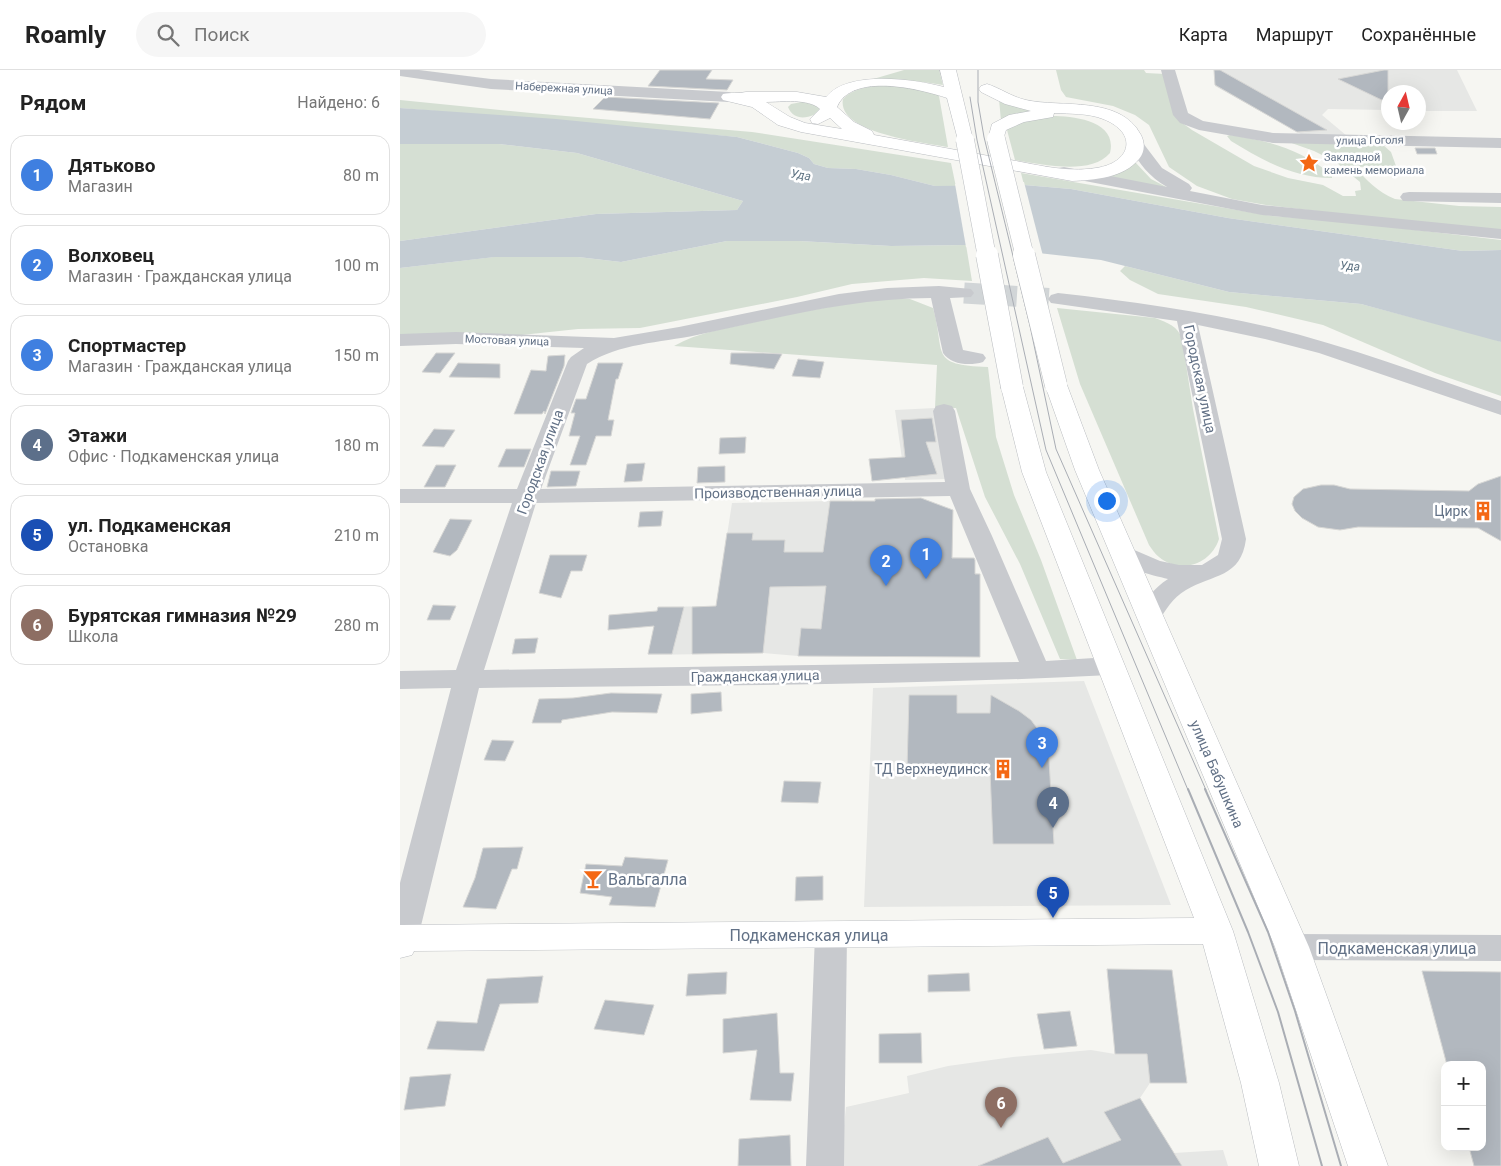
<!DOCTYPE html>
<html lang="ru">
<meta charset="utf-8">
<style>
body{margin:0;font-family:Roboto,sans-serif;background:#f6f6f6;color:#222}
.controls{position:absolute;right:15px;bottom:15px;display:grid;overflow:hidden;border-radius:10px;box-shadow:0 5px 20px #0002}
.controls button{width:45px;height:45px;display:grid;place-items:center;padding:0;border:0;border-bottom:1px solid #e0e0e0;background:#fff;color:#222;font:25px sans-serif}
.compass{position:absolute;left:981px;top:15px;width:45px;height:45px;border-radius:50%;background:#fff;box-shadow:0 5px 20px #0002;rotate:8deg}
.you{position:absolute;left:706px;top:430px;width:18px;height:18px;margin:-12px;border:4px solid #fff;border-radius:50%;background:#1a73e8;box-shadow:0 0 0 8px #1a73e833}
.badge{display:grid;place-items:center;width:32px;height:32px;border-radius:50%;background:#f46814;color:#fff;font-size:16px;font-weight:700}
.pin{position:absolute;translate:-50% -41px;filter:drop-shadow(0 1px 2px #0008)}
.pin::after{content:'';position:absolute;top:26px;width:18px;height:15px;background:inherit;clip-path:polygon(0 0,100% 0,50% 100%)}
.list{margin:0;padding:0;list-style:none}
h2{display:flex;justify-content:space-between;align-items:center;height:65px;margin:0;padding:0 20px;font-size:21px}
h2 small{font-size:16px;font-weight:400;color:#767676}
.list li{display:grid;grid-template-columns:32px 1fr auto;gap:15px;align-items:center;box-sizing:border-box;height:80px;margin:0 10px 10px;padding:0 10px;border:1px solid #e0e0e0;border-radius:15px}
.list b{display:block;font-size:19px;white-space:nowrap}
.list p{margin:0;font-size:16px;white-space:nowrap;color:#767676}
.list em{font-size:16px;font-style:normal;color:#767676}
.icon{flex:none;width:28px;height:28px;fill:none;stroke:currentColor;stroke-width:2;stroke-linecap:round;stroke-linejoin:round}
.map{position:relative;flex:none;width:1101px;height:1096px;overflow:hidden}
header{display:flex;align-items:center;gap:30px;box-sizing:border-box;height:70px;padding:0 25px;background:#fff;border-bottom:1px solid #e0e0e0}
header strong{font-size:24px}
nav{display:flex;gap:28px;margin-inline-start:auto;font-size:18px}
.search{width:350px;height:45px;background:#f6f6f6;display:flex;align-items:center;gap:12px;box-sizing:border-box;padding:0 18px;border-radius:28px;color:#767676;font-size:19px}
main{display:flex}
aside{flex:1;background:#fff}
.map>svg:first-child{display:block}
.built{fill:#e6e7e5}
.green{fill:#d5dfd3}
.water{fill:#c5cdd3}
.pier{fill:#f6f6f2}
.building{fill:#b2b8bf;stroke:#d7d7d5}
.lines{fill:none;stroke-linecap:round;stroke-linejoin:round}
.minor-tunnel{stroke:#d1d5d7;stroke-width:21;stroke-dasharray:21 11;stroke-linecap:butt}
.major-casing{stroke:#babdc1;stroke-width:1}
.minor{fill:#c8cace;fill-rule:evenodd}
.major{fill:#fff;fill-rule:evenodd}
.tram-far1{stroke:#a9adb4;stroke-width:1}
.tram{stroke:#a9adb4;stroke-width:2}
.major-bridge-far1-casing{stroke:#babdc1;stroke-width:19;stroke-linecap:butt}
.major-bridge-casing{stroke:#babdc1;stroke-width:23;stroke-linecap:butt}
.major-bridge-far1{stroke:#fff;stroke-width:18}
.major-bridge{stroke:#fff;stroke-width:22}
.labels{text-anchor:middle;stroke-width:5;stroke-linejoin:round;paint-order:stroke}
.far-street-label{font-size:11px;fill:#627186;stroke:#fff}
.far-poi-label{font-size:11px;fill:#627186;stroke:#fff;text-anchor:start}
.far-water-label{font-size:12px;font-style:italic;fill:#5e7383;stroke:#fff}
.street-label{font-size:14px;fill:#627186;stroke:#fff}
.poi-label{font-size:14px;fill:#627186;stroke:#fff;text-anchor:end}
.near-poi-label{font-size:16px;fill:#627186;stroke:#fff;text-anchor:start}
.near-street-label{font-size:16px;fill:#627186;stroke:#fff}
</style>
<header>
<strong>Roamly</strong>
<div class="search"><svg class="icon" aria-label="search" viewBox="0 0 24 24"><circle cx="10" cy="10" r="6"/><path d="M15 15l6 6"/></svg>Поиск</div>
<nav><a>Карта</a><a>Маршрут</a><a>Сохранённые</a></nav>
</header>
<main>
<aside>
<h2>Рядом<small>Найдено: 6</small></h2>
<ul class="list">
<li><span class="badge" style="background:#3f7fe0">1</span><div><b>Дятьково</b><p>Магазин</p></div><em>80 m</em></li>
<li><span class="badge" style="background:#3f7fe0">2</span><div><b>Волховец</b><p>Магазин · Гражданская улица</p></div><em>100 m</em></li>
<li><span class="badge" style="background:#3f7fe0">3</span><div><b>Спортмастер</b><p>Магазин · Гражданская улица</p></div><em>150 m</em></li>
<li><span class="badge" style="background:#5c6f8a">4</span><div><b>Этажи</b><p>Офис · Подкаменская улица</p></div><em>180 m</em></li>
<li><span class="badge" style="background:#1a4fb4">5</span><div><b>ул. Подкаменская</b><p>Остановка</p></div><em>210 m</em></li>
<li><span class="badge" style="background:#8d6e63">6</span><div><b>Бурятская гимназия №29</b><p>Школа</p></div><em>280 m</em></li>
</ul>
</aside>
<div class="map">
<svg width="1101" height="1096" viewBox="0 0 1101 1096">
<rect width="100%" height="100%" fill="#f6f6f2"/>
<path class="built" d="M814 0H1057L1077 41H1019L1018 22H988V40L928 39 922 45 947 66 908 68 815 16Z
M535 338 548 409 505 410 495 340Z
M430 431 530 432 553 440 552 487 575 488V503L580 504V587L398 586 363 583 248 585 258 537 316 536 332 433Z
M684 611 771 835 464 837 473 618Z
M691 980 715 984H747L750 1013 740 1028 774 1083 823 1080 828 1096H444L441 1084 446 1037 509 1023 507 1006 548 996 613 987Z"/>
<path class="green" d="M504 0H539L543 15C515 10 491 9 463 12Z
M656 0H744L746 3 765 4 781 52 792 60 854 96 888 108 923 115 943 126H956L955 121 961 120 960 112 936 92 914 81 886 71 982 74 991 82 996 96 955 97C966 110 978 122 995 129L1059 136 1101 137V160L1068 159 866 135 832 129 797 116 769 97 749 55 735 45 713 36 666 27 661 20Z
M490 14 536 23 539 26 548 77C526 73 436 63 443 29 454 17 475 16 490 14Z
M599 29 640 40 601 51Z
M0 30 131 43 352 62 551 93 556 117 535 116 491 105 456 99 428 98 414 94 409 88 398 83 337 67 0 38Z
M407 31 423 39C413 48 394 53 388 37L391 34Z
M652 46C674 46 718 51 710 83 691 106 640 94 615 90L607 60 610 55Z
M830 65C870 71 900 79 932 105V108C894 108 862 90 831 71L827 66Z
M0 74H99L177 83 343 131 337 140 196 144 0 171Z
M735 92 751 109 772 120 701 106Z
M621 103 872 146 940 151 1101 170V180L1063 181 828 148 671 119 624 115Z
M327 171H399L491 176 566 175 572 211 524 208 452 214 397 227 240 258 178 259 112 266 0 265V198L94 187H178L221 192Z
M725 196 829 222 961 234 1090 268 1101 272V326L1035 303 923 255 846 237 758 224 730 210 720 201Z
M494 228 510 229 533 238C546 284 528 295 588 297L596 367 614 425 641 490 677 590 660 589 620 494 585 427 556 338H535L537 295 274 276C299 262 323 259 350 253 398 242 445 233 494 228Z
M657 238 755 248C768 253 778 256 782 269L793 339 819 469C811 494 781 505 759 487 755 484 752 479 749 475L680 314Z"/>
<path class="water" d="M0 38 156 49 337 67 398 83 409 88 414 94 428 98 456 99 491 105 535 116 624 115 671 119 828 148 1063 181 1101 180V272L961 234 829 222 701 190 566 175 491 176 399 171H327L221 192 178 187H95L0 198V171L196 144 337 140 343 131 177 83 99 74H0Z"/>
<path class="pier" d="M624 112 643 186 566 177 555 114Z"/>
<path class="building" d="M260 0H312L306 9 333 10 327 20 248 16Z
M814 0H820L927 60 897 62 815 15Z
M984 0H988V33L938 9Z
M205 27 319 33 310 49 193 39Z
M1015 78H1035L1037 84H1017Z
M36 283H55L40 303 22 302Z
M331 283H363L382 284 374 299 330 294Z
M165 285 164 296 145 344 144 341 142 344H114L131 300 146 301 148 286Z
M398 289 424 292 420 308 392 306Z
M58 293 100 294V308L49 307Z
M198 293H223L218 309H216L208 350H214L211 366H196L186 395H170L180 366H169L175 343H171L176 329H186Z
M532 348 536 372H526L537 404 472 411 469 389 505 387 501 350Z
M34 359 55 360 44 377 22 376Z
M346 367 345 383 319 384 320 368Z
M106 379H131L124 397H98Z
M245 393 242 411 224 412 227 394Z
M36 395H56L45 417H24Z
M325 396V412L297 413 298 397Z
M151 401H180L176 416 147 417Z
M1101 406V471L1078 458 958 457 940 460 918 457 902 448 895 441 892 434 894 427 903 419 921 415H934L950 419 1069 421 1078 414Z
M521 428 553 440 552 488H574L575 490V504H580V587L398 586 401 558 421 559 426 516 370 517 363 583 292 584V537L316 536 327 463H353L352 470H385L384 482H423L430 431H475V429Z
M263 441 261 456 238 457 240 442Z
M50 449 72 450 57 480 50 486 33 482Z
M150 485H187L182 501H171L161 528 139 523Z
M33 535 56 536 50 550H27Z
M258 537H284L272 584H248L254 556 208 560 209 545 257 541Z
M138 568 135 583 112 584 115 569Z
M321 622 322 641 291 644V624Z
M211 623 262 624 257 643 212 642 162 650 161 653H132L139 629 173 628Z
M509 625H557V643H590L591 625 619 641 631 650 648 673 654 774H593L590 700H507Z
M92 670 114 671 105 691 84 690Z
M384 711 421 712 418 733 381 732Z
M123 777 117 799H112L96 839 63 837 75 808 83 778Z
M225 787 268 790 255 837 209 835 212 827 180 823 186 794 222 796Z
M423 806V830L395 831 396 807Z
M707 899 772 900 787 1013H750L747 984H715Z
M1022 901 1101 902V1096H1074L1069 1077H1082V995H1047Z
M327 902 326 924 286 926 288 904Z
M569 903 570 921 528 922V905Z
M143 906 138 933 100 934 84 981 27 979 37 951 77 953 87 909Z
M205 930 254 935 244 965 194 959Z
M670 941 677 976 644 979 637 944Z
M377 943 380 1003H394L391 1031 350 1030 357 980 323 983V949Z
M521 963 522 993H479V964Z
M51 1004 45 1036 4 1040 10 1007Z
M740 1028 782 1096H578L648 1067 663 1093 721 1070 704 1042Z
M390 1065 391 1096H338L339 1069Z"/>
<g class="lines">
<path class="minor-tunnel" d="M564 223 658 229"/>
<defs>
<path id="major" d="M540 0H556L573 70 571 74H559L547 28C520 19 452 2 437 37L454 52 472 61 474 65C518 73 562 81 605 89 635 94 665 103 696 98 731 93 739 63 703 49 688 43 670 44 654 43L653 47 624 52 606 60 602 73H590L588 69 592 54 609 45 631 41 605 34 581 22 579 19 581 16 587 14C600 18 612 27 626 30 661 38 720 25 741 65 745 73 745 82 739 89 724 108 694 110 672 111L401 62 378 55 352 37 323 30 321 27 323 24C331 22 338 24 346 22H397L426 27C448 0 513 9 544 17ZM366 32C382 32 408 28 420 39L410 49 412 53 418 54 430 48 442 59 405 53 390 47Z
M656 308 664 310 667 315 699 400 909 877 988 1096H948L875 877 675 400 645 315 648 310Z
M612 310 620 312 623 317 646 402 833 861 879 1013 899 1096H859L841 1013 803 874 14 881 12 885 0 888V855H2L794 848 622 402 601 317 604 312Z"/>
</defs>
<use href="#major" class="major-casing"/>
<path class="minor" d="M0 0H19L91 9 329 22 334 24 337 27 334 30 329 32 91 19 0 6Z
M761 0H775L788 43 803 51 873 63 1101 68V78L873 73 799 60 780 53 773 45Z
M737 71 743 73 762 98 789 114 792 118 790 121 862 135 1101 159V169L862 145 664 107 658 106 656 102 658 98 664 97 767 117C749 107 739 93 729 76L731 73Z
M1009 122 1101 123V133L1003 131 1000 127 1003 123Z
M539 216 571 219 574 223 571 227 550 228 563 280 583 284 586 288 583 292C570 296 551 295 543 283L531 228C451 228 374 249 297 265 259 273 220 273 187 294L141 419 545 412 533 341 536 336 544 334 552 336 555 341 570 419 592 466 646 591 710 587 720 590 724 596 720 602 710 605C500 616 289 615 79 618L18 868 14 877 0 880V813L51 618 0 619V601L56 600 112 433H0V419H117L168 291 171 287 184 278 56 274 0 276V264L56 262 214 268 279 257 439 224 487 218ZM550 426 619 592 84 600 136 433Z
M658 223C729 231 799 241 869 257 948 276 1024 305 1101 331V345L919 283 865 269 798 255 846 469C841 508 813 504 786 520 772 528 766 540 758 552L749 554 740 552 736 546C744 531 754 518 768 509 752 505 720 498 711 484L714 479 723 477 732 479 760 491 779 495H802L818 485 822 469 777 251 651 233 648 229 651 225Z
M431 852 443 856 447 865 444 1096H406L415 865 419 856Z
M892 864 1101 865V891L892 890 880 886 875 877 880 868Z"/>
<use href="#major" class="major"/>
<path class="tram-far1" d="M578 0V32L584 67 630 256 656 379 806 720
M570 27 577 70 646 380 788 720"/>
<path class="tram" d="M788 719 848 862 878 942 922 1096
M805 719 868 862 895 941 941 1096"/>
<defs>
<path id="major-bridge-far1" d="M596 69 625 187
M565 70 587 187"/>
<path id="major-bridge" d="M587 185 612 317
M624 185 656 315"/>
</defs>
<use href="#major-bridge-far1" class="major-bridge-far1-casing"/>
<use href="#major-bridge" class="major-bridge-casing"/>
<use href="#major-bridge-far1" class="major-bridge-far1"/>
<use href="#major-bridge" class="major-bridge"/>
</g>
<defs>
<symbol id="sight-bare" viewBox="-9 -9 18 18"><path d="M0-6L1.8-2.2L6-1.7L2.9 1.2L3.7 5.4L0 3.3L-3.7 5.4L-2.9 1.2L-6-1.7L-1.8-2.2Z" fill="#f46814" stroke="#fff" stroke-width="2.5" paint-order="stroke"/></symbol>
<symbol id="building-bare" viewBox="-9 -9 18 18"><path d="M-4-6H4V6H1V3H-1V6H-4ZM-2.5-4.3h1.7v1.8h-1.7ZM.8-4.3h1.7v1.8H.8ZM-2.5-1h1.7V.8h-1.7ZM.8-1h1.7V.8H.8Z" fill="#f46814" stroke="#fff" stroke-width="2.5" paint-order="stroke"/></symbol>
<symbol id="bar-bare" viewBox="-9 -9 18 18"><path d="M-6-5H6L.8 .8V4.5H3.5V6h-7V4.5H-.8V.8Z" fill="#f46814" stroke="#fff" stroke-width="2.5" paint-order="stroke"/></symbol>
</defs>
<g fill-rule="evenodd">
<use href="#sight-bare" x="895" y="79" width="28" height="28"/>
<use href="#building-bare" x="1069" y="427" width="28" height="28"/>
<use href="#building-bare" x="589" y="685" width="28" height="28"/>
<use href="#bar-bare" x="179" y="795" width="28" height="28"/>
</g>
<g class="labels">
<g class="far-street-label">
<text transform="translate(164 18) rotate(3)" y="4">Набережная улица</text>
<text transform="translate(970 70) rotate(-1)" y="4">улица Гоголя</text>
<text transform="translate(107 270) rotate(2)" y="4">Мостовая улица</text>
</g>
<g class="far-poi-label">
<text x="924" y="91">Закладной<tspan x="924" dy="13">камень мемориала</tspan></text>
</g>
<g class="far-water-label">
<text transform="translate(401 105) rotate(10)" y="4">Уда</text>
<text transform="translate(950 196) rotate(4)" y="4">Уда</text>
</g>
<g class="street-label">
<text transform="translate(800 309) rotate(78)" y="5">Городская улица</text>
<text transform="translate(140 392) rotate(-70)" y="5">Городская улица</text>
<text transform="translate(378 422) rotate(-1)" y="5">Производственная улица</text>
<text transform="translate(355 606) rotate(-1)" y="5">Гражданская улица</text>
<text transform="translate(817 704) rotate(67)" y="5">улица Бабушкина</text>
</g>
<g class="poi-label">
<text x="1068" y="446">Цирк</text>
<text x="588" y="704">ТД Верхнеудинск</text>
</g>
<g class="near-poi-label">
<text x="208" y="815">Вальгалла</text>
</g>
<g class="near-street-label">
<text x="409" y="871">Подкаменская улица</text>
<text x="997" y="884">Подкаменская улица</text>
</g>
</g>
</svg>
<div class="controls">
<button>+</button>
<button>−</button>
</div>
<svg class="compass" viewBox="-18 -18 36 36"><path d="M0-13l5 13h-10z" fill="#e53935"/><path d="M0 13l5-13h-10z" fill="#767676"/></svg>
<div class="you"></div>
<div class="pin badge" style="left:526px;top:509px;background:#3f7fe0">1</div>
<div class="pin badge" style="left:486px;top:516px;background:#3f7fe0">2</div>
<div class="pin badge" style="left:642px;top:698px;background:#3f7fe0">3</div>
<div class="pin badge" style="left:653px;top:758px;background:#5c6f8a">4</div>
<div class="pin badge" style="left:653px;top:848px;background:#1a4fb4">5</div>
<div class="pin badge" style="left:601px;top:1058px;background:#8d6e63">6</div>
</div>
</main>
